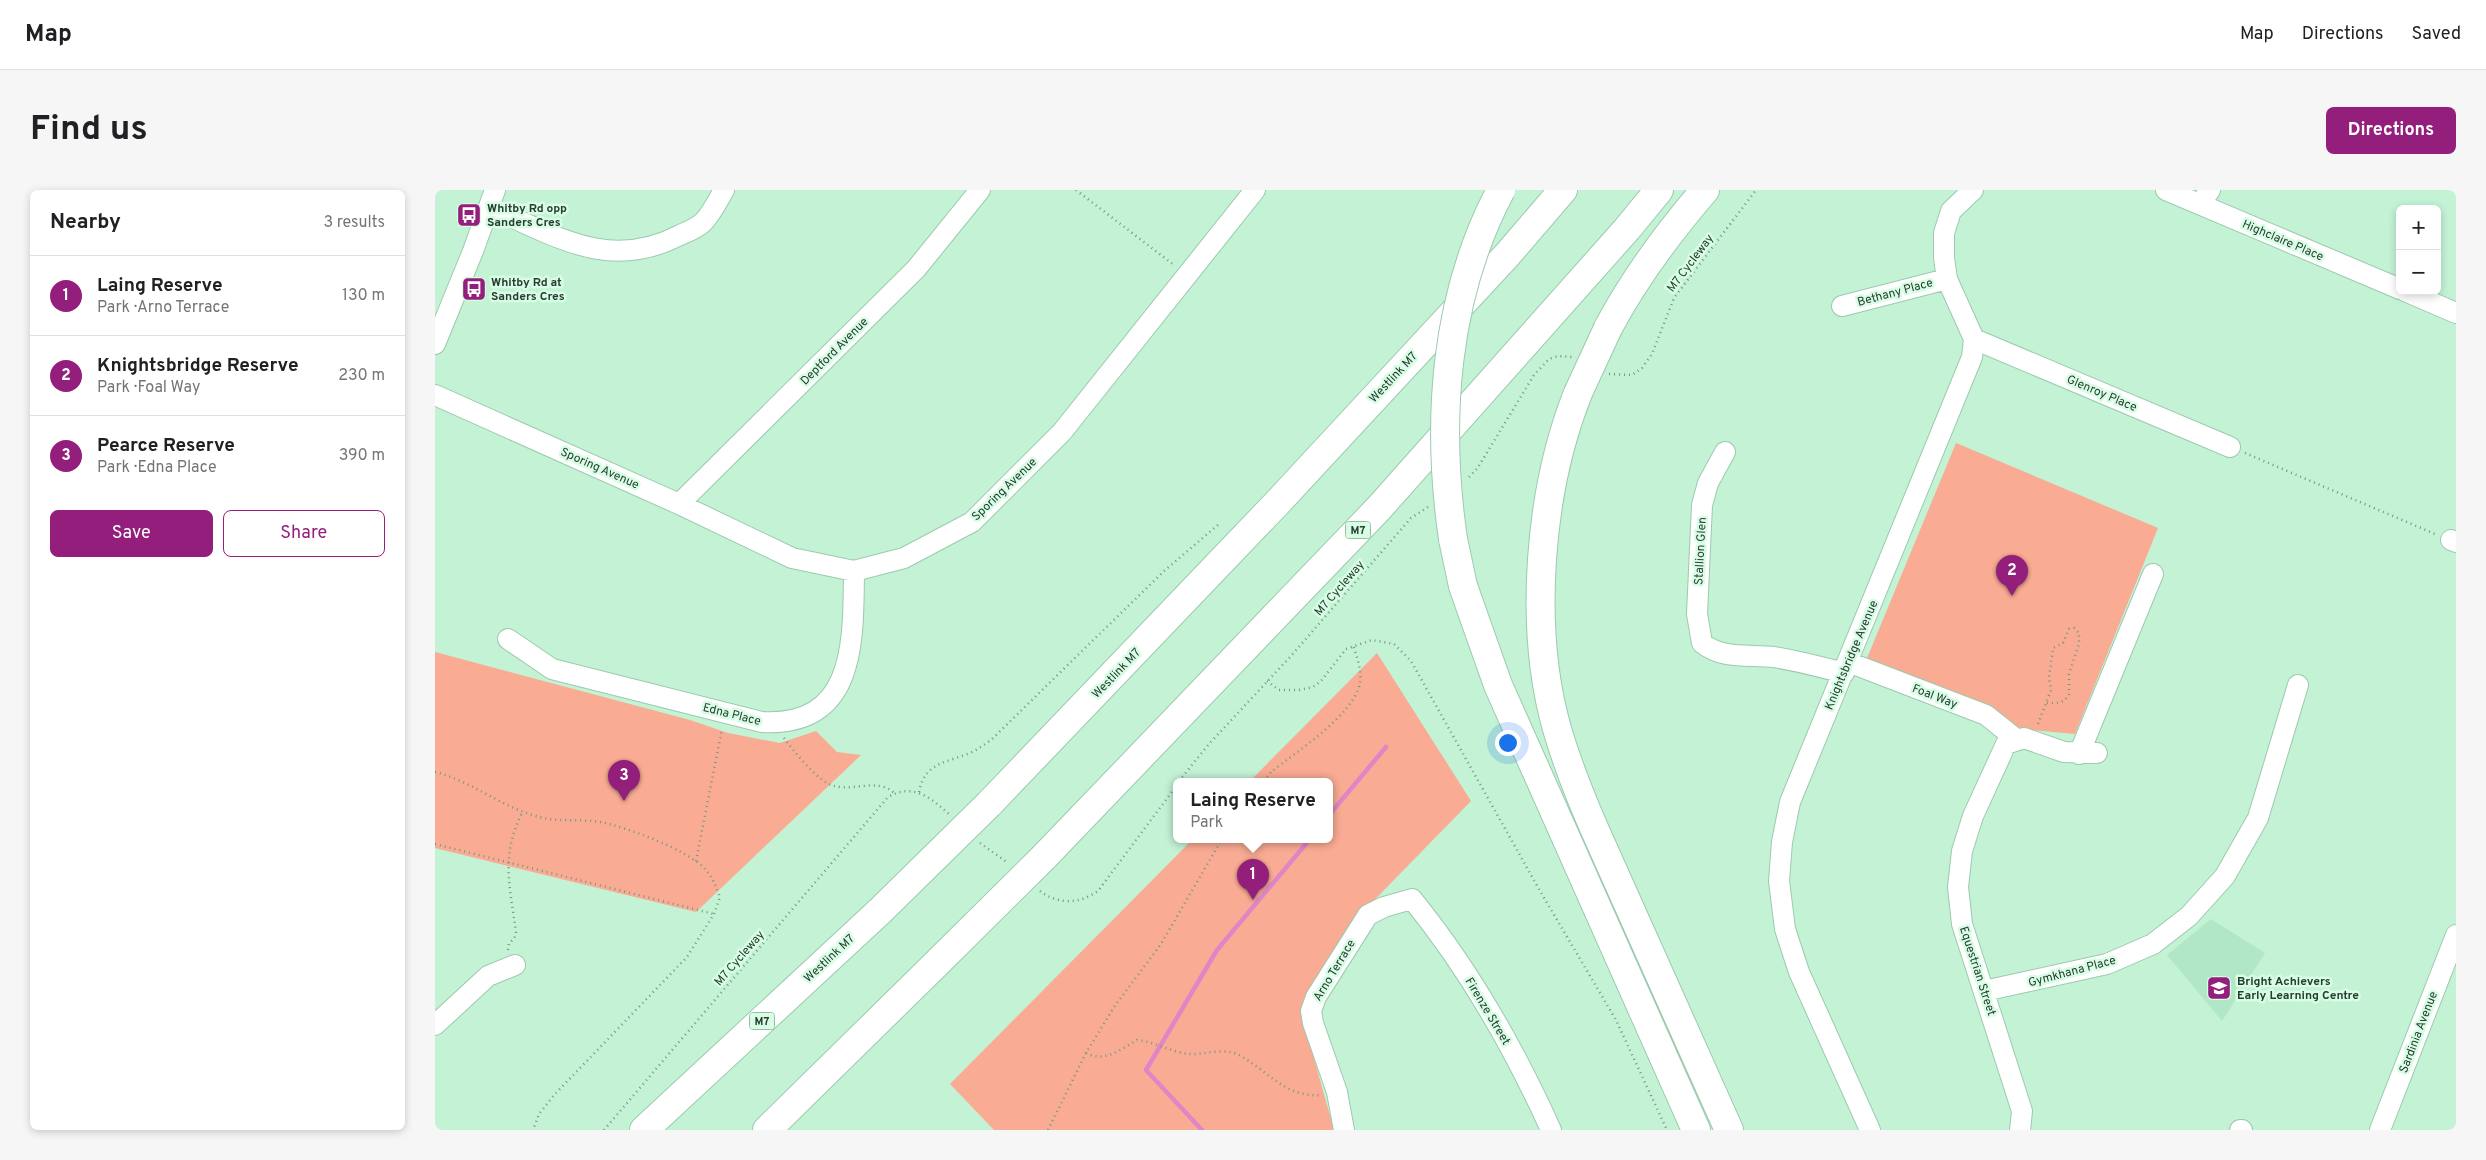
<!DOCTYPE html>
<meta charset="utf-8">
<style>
body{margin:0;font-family:Overpass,sans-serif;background:#f6f6f6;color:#202124}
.controls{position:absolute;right:15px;top:15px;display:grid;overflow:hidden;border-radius:8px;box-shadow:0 2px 8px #0003}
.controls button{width:45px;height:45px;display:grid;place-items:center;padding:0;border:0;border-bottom:1px solid #e0e0e0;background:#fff;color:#202124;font:25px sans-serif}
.you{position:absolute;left:1072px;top:552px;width:18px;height:18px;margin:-12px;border:4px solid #fff;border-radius:50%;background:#1a73e8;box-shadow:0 0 0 8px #1a73e833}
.badge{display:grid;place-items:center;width:32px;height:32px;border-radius:50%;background:#931e7b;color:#fff;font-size:16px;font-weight:700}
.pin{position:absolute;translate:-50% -41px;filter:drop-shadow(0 1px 2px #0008)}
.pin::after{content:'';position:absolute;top:26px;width:18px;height:15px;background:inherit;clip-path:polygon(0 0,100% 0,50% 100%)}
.popup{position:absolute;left:738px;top:588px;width:160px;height:65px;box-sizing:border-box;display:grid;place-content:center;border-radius:8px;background:#fff;filter:drop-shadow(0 1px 4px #0005);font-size:16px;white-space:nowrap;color:#757577}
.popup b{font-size:19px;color:#202124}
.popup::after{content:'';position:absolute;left:50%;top:100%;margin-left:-10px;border:10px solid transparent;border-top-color:#fff}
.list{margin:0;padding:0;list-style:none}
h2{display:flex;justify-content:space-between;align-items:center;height:65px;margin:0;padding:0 20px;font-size:21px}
h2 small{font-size:16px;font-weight:400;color:#757577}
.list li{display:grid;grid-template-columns:32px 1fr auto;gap:15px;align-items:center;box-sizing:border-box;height:80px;padding:0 20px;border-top:1px solid #e0e0e0}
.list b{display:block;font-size:19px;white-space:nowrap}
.list p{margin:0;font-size:16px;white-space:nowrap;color:#757577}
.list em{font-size:16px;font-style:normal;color:#757577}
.actions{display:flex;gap:10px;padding:15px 20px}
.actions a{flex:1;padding:11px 0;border:1px solid #931e7b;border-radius:8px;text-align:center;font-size:18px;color:#931e7b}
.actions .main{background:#931e7b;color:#fff}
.map{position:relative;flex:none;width:2021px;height:940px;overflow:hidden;border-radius:8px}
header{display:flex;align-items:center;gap:30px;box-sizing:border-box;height:70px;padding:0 25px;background:#fff;border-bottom:1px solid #e0e0e0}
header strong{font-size:24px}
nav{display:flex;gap:28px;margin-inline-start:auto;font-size:18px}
.intro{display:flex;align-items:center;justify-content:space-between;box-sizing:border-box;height:120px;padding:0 30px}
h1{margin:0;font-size:35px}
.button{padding:12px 22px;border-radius:8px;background:#931e7b;color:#fff;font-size:18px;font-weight:700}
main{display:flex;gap:30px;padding:0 30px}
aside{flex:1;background:#fff;border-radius:8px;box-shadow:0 2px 8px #0003}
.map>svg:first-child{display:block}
.built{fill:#b1e7c7}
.green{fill:#f9ab93}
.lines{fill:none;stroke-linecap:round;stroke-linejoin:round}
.stream{stroke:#e086c7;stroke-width:4.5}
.minor-casing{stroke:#9ccaae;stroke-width:22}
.highway-casing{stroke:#9ccaae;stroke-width:30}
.path{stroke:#759682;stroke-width:2.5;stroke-dasharray:1 4;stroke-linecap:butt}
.minor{stroke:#fff;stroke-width:20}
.highway{stroke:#fff;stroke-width:28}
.highway-bridge-casing{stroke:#9ccaae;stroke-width:30;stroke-linecap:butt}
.highway-bridge{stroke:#fff;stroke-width:28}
.labels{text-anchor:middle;stroke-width:5;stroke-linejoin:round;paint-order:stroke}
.shield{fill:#d7fde5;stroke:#5d7667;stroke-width:1}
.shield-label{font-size:11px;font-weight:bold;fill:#293c31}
.poi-label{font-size:12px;font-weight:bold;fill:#293c31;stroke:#d7fde5;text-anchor:start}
.street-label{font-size:12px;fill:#293c31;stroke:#d7fde5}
</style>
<header>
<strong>Map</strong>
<nav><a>Map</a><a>Directions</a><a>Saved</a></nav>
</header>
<div class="intro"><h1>Find us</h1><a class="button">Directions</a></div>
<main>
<aside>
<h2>Nearby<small>3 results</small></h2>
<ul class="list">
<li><span class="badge">1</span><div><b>Laing Reserve</b><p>Park · Arno Terrace</p></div><em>130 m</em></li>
<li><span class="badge">2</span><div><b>Knightsbridge Reserve</b><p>Park · Foal Way</p></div><em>230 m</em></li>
<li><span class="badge">3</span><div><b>Pearce Reserve</b><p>Park · Edna Place</p></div><em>390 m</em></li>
</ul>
<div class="actions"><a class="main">Save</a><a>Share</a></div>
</aside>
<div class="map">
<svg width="2021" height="940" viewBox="0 0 2021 940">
<rect width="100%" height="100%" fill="#c3f2d5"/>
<path class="built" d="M1776 729 1830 763 1787 831 1732 765Z"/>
<path class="green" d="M1521 253 1723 338 1640 544 1586 539 1557 519 1430 473Z
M0 462 255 530 293 543 345 553 381 541 402 562 426 565 261 722 0 658Z
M942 463 1036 611 912 738 866 822 899 940H559L515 894 758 649H894V591H815Z"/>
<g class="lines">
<path class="stream" d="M894 625 951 557
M767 940 711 880 782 760 875 649"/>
<defs>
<path id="minor" d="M1731 0 1965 99
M1765 14 1775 0
M54 17C121 46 174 82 245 45 252 42 260 39 266 34 275 27 283 10 289 0
M1970 101 2021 123
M1407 116 1512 89
M1539 149 1795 257
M0 154 38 61 60 0
M0 205 244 314 357 368 419 381 469 368 537 332 627 242 820 0
M1290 262 1273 293 1267 315 1262 424 1267 453C1288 470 1314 464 1339 467 1363 471 1386 477 1409 483
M244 314 481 79 545 0
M2016 350 2021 352
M73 449 117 479 327 532C422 537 418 450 419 381
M1413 472 1551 525 1581 549
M1644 564 1718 384
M1549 801 1672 774 1718 754 1754 726 1790 686 1823 628 1863 495
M0 835 53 786 80 775
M909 940 902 902 878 833 876 821 881 807 933 725 949 717 977 709C1034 779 1079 858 1116 940
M1435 940 1364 782 1350 739 1344 691 1347 652 1355 612 1537 167 1539 149 1512 89 1509 68V43L1516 21 1538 0
M1585 940 1587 921 1527 734 1523 697 1527 661 1538 626 1571 554 1589 548 1629 562 1662 563
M1805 940H1807
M1945 940 2021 745"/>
<path id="highway" d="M1173 138C1199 89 1233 43 1270 0
M1143 203C1104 301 1093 437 1122 539 1132 573 1145 606 1159 638L1294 940
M1018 349 1028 396 1063 495 1261 940
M554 614 844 311 1073 64 1128 0
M609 667 944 318 1192 39 1224 0
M209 940 445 721
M332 940 501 774"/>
</defs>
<use href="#minor" class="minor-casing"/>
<use href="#highway" class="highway-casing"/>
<path class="path" d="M641 0 739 75
M1174 184 1197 185 1207 178 1217 164 1239 108 1321 0
M1810 263 2000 344
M1034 287 1042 279 1099 185 1114 169 1123 166 1137 167
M832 491 844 500H864L878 497 886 491 911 459 937 450 959 454 976 471 1105 701 1181 830 1232 940
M1603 534 1616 500 1614 487 1618 458 1628 453 1634 439 1639 438 1644 443V454L1634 484V504L1630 510 1624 513H1611
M349 548C358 560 378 585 392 593 413 605 442 586 459 603
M0 582C36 591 65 616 101 626 122 633 143 628 165 632 191 637 254 660 271 680 278 688 281 697 285 707L279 724 252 767 120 904 104 924 98 940
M744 591 774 554 856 466 976 328 993 317
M829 591 836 582C861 562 919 525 925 493 927 481 922 467 918 455
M484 602C490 570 515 573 539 561 545 558 550 554 556 550L728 382 784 334
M545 653 573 673
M0 654 279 724
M261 671 287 539
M605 701C624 715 644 714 663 701L742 595
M73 760 74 753 79 749 81 743C75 695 65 666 88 621
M651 863C670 873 686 859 702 850 720 852 736 862 754 864 770 865 789 857 804 865 832 880 851 908 885 905
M169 940 453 607C479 592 497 609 515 625
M613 940 651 863 679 817 726 754 787 649"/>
<use href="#minor" class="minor"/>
<use href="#highway" class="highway"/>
<defs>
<path id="highway-bridge" d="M1143 203 1173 138
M1018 349C1001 232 1009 107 1066 0
M445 721 554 614
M501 774 609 667"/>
</defs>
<use href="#highway-bridge" class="highway-bridge-casing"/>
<use href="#highway-bridge" class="highway-bridge"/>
</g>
<defs>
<symbol id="bus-square" viewBox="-11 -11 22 22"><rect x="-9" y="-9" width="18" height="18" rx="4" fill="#931e7b" stroke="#d7fde5"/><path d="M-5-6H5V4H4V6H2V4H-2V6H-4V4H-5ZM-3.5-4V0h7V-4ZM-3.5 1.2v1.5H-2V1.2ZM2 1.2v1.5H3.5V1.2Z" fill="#fff"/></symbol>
<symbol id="school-square" viewBox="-11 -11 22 22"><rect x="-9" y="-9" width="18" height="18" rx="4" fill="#931e7b" stroke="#d7fde5"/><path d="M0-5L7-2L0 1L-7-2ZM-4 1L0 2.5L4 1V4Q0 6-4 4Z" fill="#fff"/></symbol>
</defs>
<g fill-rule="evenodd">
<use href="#bus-square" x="20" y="11" width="28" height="28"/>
<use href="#bus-square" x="25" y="85" width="28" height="28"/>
<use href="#school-square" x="1770" y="784" width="28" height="28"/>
</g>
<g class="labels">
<g class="shield">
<rect x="910.5" y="331.5" width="25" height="17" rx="4"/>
<rect x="314.5" y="822.5" width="25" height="17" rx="4"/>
</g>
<g class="shield-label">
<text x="923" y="344">M7</text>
<text x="327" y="835">M7</text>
</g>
<g class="poi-label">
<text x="52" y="22">Whitby Rd opp<tspan x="52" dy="14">Sanders Cres</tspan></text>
<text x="56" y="96">Whitby Rd at<tspan x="56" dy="14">Sanders Cres</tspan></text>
<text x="1802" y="795">Bright Achievers<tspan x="1802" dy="14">Early Learning Centre</tspan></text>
</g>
<g class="street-label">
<text transform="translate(1848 50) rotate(23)" y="4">Highclaire Place</text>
<text transform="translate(1255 73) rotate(-53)" y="4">M7 Cycleway</text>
<text transform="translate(1460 102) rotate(-15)" y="4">Bethany Place</text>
<text transform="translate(399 161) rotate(-45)" y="4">Deptford Avenue</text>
<text transform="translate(958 187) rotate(-47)" y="4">Westlink M7</text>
<text transform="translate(1667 203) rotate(23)" y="4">Glenroy Place</text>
<text transform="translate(165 278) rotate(24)" y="4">Sporing Avenue</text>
<text transform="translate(569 299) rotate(-44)" y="4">Sporing Avenue</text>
<text transform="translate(1265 361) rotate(-87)" y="4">Stallion Glen</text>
<text transform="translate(904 398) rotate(-49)" y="4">M7 Cycleway</text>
<text transform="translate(1416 465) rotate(-67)" y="4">Knightsbridge Avenue</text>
<text transform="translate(681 483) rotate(-46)" y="4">Westlink M7</text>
<text transform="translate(1500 506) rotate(21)" y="4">Foal Way</text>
<text transform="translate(297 524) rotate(14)" y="4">Edna Place</text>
<text transform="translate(304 768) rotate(-49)" y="4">M7 Cycleway</text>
<text transform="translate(394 768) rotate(-43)" y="4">Westlink M7</text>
<text transform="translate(899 780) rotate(-59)" y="4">Arno Terrace</text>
<text transform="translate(1543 781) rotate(72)" y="4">Equestrian Street</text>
<text transform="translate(1637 781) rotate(-15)" y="4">Gymkhana Place</text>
<text transform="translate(1053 821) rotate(59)" y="4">Firenze Street</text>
<text transform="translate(1983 842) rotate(-69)" y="4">Sardinia Avenue</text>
</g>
</g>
</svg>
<div class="controls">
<button>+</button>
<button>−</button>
</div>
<div class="you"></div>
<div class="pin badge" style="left:818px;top:710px">1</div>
<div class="popup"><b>Laing Reserve</b>Park</div>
<div class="pin badge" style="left:1577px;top:406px">2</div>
<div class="pin badge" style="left:189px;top:611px">3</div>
</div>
</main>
